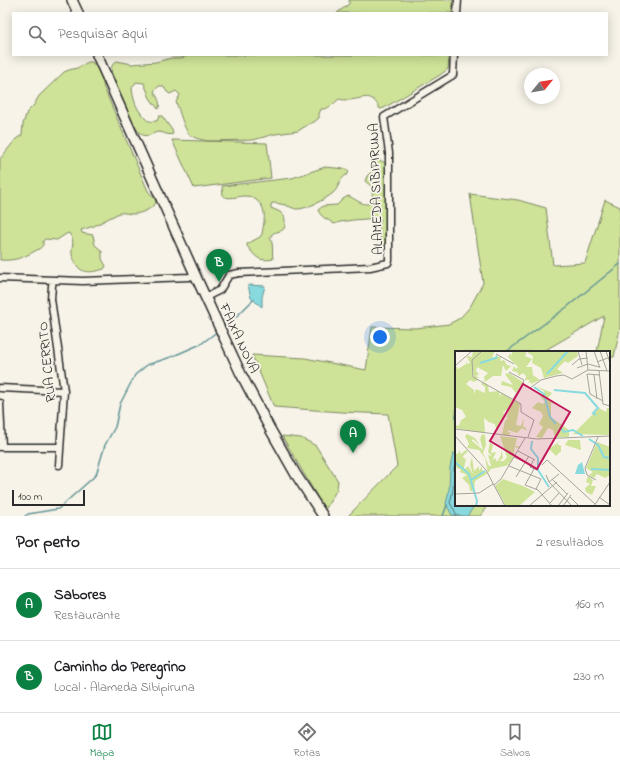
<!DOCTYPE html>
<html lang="pt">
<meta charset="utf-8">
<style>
body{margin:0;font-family:"Indie Flower",sans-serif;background:#f2f2f2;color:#202124}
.compass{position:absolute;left:524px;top:68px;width:36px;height:36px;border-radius:50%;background:#fff;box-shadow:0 2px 10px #0003;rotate:60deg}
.scale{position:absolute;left:12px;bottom:10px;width:73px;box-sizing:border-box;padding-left:4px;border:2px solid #2b2b2b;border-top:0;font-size:11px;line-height:14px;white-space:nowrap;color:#2b2b2b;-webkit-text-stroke:3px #f7f3e8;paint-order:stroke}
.you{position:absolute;left:380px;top:337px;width:14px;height:14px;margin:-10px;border:3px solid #fff;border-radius:50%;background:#1a73e8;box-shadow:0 0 0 6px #1a73e833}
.badge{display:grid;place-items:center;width:26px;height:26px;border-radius:50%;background:#0b8043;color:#fff;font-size:13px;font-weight:700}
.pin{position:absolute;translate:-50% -33px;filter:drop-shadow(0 1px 2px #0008)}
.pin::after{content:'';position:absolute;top:21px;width:14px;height:12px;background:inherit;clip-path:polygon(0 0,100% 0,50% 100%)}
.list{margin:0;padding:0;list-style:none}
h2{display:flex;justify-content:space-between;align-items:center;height:52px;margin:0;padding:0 16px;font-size:17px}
h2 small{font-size:13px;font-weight:400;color:#757577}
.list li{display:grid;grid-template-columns:26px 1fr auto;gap:12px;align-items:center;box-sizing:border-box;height:72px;padding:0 16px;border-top:1px solid #e0e0e0}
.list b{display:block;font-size:15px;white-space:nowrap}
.list p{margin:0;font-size:13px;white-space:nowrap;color:#757577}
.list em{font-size:13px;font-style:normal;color:#757577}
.icon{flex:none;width:22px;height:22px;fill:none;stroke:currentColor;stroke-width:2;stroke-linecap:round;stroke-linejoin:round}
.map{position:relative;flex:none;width:620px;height:516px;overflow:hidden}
.search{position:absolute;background:#fff;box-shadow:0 2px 10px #0003;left:12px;right:12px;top:12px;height:44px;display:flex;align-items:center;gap:10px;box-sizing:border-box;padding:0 14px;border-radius:0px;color:#757577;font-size:15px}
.sheet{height:196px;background:#fff}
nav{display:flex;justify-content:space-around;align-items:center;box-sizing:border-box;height:56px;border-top:1px solid #e0e0e0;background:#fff;font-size:11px;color:#757577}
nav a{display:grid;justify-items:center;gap:2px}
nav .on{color:#0b8043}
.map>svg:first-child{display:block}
.green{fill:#cee398;stroke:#7c8762}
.water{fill:#88dadf;stroke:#639497}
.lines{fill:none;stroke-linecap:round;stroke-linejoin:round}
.shore{stroke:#507173;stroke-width:1}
.stream{stroke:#639497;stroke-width:1.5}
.minor-casing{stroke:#2b2b2b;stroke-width:9}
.highway-casing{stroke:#2b2b2b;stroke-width:12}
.minor{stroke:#f7f3e8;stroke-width:6}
.highway{stroke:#f7f3e8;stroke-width:9}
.labels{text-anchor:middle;stroke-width:3.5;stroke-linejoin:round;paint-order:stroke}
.street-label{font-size:14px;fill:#2b2b2b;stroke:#f7f3e8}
.inset-river{fill:none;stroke:#88dadf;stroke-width:2}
.inset-road{fill:none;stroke:#a5a39c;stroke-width:1}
.view{fill:#c2185b;fill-opacity:0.15;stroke:#c2185b;stroke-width:2}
.inset-edge{fill:none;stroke:#2b2b2b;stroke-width:2}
</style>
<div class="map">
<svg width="620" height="516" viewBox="0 0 620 516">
<rect width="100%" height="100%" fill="#f7f3e8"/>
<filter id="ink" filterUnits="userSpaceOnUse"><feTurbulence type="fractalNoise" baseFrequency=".025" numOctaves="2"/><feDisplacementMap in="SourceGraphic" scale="8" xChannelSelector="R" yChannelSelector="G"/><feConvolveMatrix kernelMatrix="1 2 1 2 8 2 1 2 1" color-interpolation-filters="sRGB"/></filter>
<g filter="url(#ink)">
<path class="green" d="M349 0H453L452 13H337L349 4Z
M191 55H449L448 69 440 75 384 108 380 109C371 91 364 99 349 100 346 100 342 100 339 99 334 103 328 110 321 109L319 114V118L314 122 309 124 298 131 275 134 253 140 208 141C202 140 194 138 190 135 184 130 179 109 176 102L180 95 176 91 170 94 167 92 163 86H159L154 91C157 97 162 104 158 109L150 98 144 83 136 82 132 88C133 99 136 109 145 118 147 120 147 121 150 121 152 122 154 121 157 121L159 116H162L172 130 173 134C167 136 164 132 158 132 153 133 149 137 143 135 133 132 117 85 112 74 110 69 112 63 117 61L132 64 156 62 171 58H181Z
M88 62H92L100 72 104 88 148 191 155 199 156 202C153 209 140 214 133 214 128 214 124 212 119 213L94 226 81 230 82 233 93 235 95 245 100 249 102 252V259L106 266 104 269C94 272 82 275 76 264 75 261 73 258 72 255 71 245 76 243 69 233L66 234 57 240 45 239 43 241V245C41 248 39 249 35 251 23 258 14 261 0 260V159L16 139 22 135 23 124 27 112 34 105 39 96 64 72 69 70 77 68Z
M172 140 267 143 271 178 194 188Z
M374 160 382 161 386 164V243L384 244 381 243V242L379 226 381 219 378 218 353 220 340 222 334 224C328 219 321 218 318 210L323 206 337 205 343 199 348 196C357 199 364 209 374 201 371 194 373 192 372 188 371 185 367 183 365 181L367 176 372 171V163Z
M325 167 346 169 349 171 348 174C338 179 340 187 333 193 326 199 305 210 296 209 292 208 289 206 285 205 281 204 276 203 272 203L271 205V208C275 210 280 211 282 214 285 216 285 219 285 223 286 235 273 229 271 236 270 239 271 240 272 243 273 248 272 254 273 259 258 262 256 257 247 246V244L260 237 262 234C264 222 268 208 256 200 253 197 249 196 245 196 237 196 230 200 223 196L222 186 292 178Z
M470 194 518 200 546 208 553 265 585 263 605 200 620 207V328L614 357H609V352H597L604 316 542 352H456V505H485V510L480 516H348L397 466 388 414 341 412 274 407 252 355 305 358 366 370 372 327 416 328 449 324 460 318 470 307 483 283Z
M282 436 301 438 309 442 316 446 331 470 338 481 337 489 325 510Z"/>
<path class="water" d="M248 285 265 286 262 297V307L251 298Z
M456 453V505H475L467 516 452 515 446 504 449 490 450 468 453 454Z"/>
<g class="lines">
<path class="shore" d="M456 461 454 468 453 490 450 503 456 513V516"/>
<path class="stream" d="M223 328 235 318 254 299
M506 352 567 307 620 264
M456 415V424
M25 516 28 514 58 509 96 475 105 445 115 427 120 404 135 375 147 365 171 357 201 344 218 331
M443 516 447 505"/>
<defs>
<path id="minor" d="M457 13 458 0
M0 278 83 281 189 277 195 275
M53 280 52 286 51 299 64 391 59 465
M206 297 220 290 229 275 239 273 370 267 388 263 389 261V153L384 117 453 75 454 55
M0 388 64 391
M0 403 2 447
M0 447H60"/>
<path id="highway" d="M72 0 78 13
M97 55 197 279 241 374 270 429 295 473 323 516"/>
</defs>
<use href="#minor" class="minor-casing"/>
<use href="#highway" class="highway-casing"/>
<use href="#minor" class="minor"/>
<use href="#highway" class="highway"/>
</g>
</g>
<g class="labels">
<g class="street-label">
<text transform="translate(375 189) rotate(-92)" y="5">ALAMEDA SIBIPIRUNA</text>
<text transform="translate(240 338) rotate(65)" y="5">FAIXA NOVA</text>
<text transform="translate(46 362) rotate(-96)" y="5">RUA CERRITO</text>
</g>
</g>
<g transform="translate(455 351)">
<rect width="155" height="155" fill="#f7f3e8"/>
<path d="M18 0H40L37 6 40 7 41 3 42 6H46L45 10 49 9 52 14 56 15 51 20 48 14 46 25H38L30 31 27 29 30 30 29 26 33 22 22 16 21 20 24 23 21 25 24 27H19L17 10 18 27 24 28 19 31 15 29 11 33 19 39V43L21 38 30 42V36L26 33 28 31 33 34 34 41 44 40 45 46 46 42 65 53 61 74 66 75 69 67 68 76H70L72 80 67 77 62 82 53 79V82H49L56 81 54 84H47L50 70 54 66 51 67 54 60 52 58 49 61 48 59 49 64 41 78 40 73 36 72 38 70 35 72 29 67 30 82 0 77V74L4 75 6 69 11 66 7 59 0 56V14L3 18 11 13 12 9V13L15 12 12 6 9 7 13 5 17 6ZM57 0H72L70 5 77 8 71 16H77L78 24 85 29 76 33V31L73 32 75 29H70L71 25 68 22 64 25 62 21 57 20 59 15 61 18 63 16 53 6 56 2 57 6ZM122 0 123 5 113 12 110 10 102 18 108 22 89 27 86 17 77 12 78 5 73 2 74 0ZM54 22 68 31 61 42 56 36 46 34 47 30 58 34 50 23ZM81 35 97 42 93 47 100 53 96 52V66L114 79V86H100L98 79 93 77 87 87 81 86 88 76 84 73 88 65 86 61 77 57 83 51 88 53 90 51 85 45 90 41ZM144 57 151 61 152 57 155 58V84L118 83ZM12 83 20 87 25 95 18 88 17 90 28 99 25 88 27 83 30 84 31 94 28 102 34 115H36L33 104 37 105 33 101 35 91 38 94 36 102 41 101 37 110 40 107 42 111 46 104V98L48 107 44 110H49L52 106 45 85 62 87 60 95H65L63 97 60 96 58 107 54 113 52 111 54 114 36 118 33 122 30 107 24 99 12 97 14 93 10 85ZM113 89H125L126 99 110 94ZM105 90 102 93 106 95V100L101 105 94 98ZM142 91 155 96V124L150 127 142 123 139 127 134 124 138 121 131 117ZM4 99 6 103 11 99 13 100 8 105 9 108 11 107 9 117 10 118 13 115 18 123 15 114 17 106 19 120 24 115V120L27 115V119L33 122 20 130 19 140H15L14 134 7 127 12 124 5 121 6 119 1 116 0 102 3 103ZM133 125 138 129 136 135H141L137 144 131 141 130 137 135 133 131 131ZM48 128 68 135 80 141 64 155H51L40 135Z" fill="#cee398"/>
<path d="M127 111 130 123H120L123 114Z" fill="#88dadf"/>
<path class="inset-river" d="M25 12 41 7 42 5M92 23 113 0M79 36 89 43 95 66 101 73M99 39 130 42 143 57 138 62 141 64M105 76 109 81 118 79 128 85M134 88 143 94 149 106 155 107M77 90 76 98 83 107V119L94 136M0 111 14 123 22 150 21 155M136 118 155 119M16 129 30 120"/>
<path class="inset-road" d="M27 0 17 9 18 26 66 53V61L79 69 73 86M123 0 127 14M131 0 133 19M139 0 145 17M145 0 152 20M151 0 155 12M41 3 59 13M142 11 155 6M1 14 17 0M117 14 124 8 133 7M122 17 133 13 144 16M144 20 148 53 155 55M54 21 69 29 68 33M139 24 142 48M145 24 132 23 135 43 148 50M58 48 68 33 75 37 86 29 101 25 109 24 117 28 133 19 155 20M0 78 82 88 155 85M0 85 31 119 50 155M63 100 80 109M59 106 76 114M79 108 75 116 82 119M87 114 92 109 140 153M54 115 86 128 81 138M79 118 70 134 83 139 97 155M91 124 94 131 117 155M61 126 74 105M97 128 112 143M141 129 132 124 130 117 143 86M94 131 104 123M39 134 46 128 70 87M0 143 24 142 38 133M115 146 124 155M144 146 155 154M95 152 104 142M74 155 102 131M103 155 113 142M108 155 116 144M139 155 155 131"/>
<path class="view" d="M68 33 115 61 82 118 35 90Z"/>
<rect width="155" height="155" class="inset-edge"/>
</g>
</svg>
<svg class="compass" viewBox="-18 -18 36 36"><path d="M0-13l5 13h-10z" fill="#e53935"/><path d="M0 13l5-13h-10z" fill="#757577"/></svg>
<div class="scale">100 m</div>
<div class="you"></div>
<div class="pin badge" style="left:353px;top:453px">A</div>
<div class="pin badge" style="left:219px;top:282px">B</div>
<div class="search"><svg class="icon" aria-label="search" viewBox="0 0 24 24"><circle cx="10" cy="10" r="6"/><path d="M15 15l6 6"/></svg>Pesquisar aqui</div>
</div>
<section class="sheet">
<h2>Por perto<small>2 resultados</small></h2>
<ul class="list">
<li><span class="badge">A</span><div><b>Sabores</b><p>Restaurante</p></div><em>160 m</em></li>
<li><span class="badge">B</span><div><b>Caminho do Peregrino</b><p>Local · Alameda Sibipiruna</p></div><em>230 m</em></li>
</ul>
</section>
<nav>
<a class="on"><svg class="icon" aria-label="map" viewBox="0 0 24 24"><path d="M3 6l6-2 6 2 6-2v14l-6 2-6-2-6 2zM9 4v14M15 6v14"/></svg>Mapa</a>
<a><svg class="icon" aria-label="directions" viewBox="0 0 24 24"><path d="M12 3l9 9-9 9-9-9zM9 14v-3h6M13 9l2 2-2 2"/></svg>Rotas</a>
<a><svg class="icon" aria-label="saved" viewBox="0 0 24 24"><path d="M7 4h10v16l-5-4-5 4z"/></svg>Salvos</a>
</nav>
